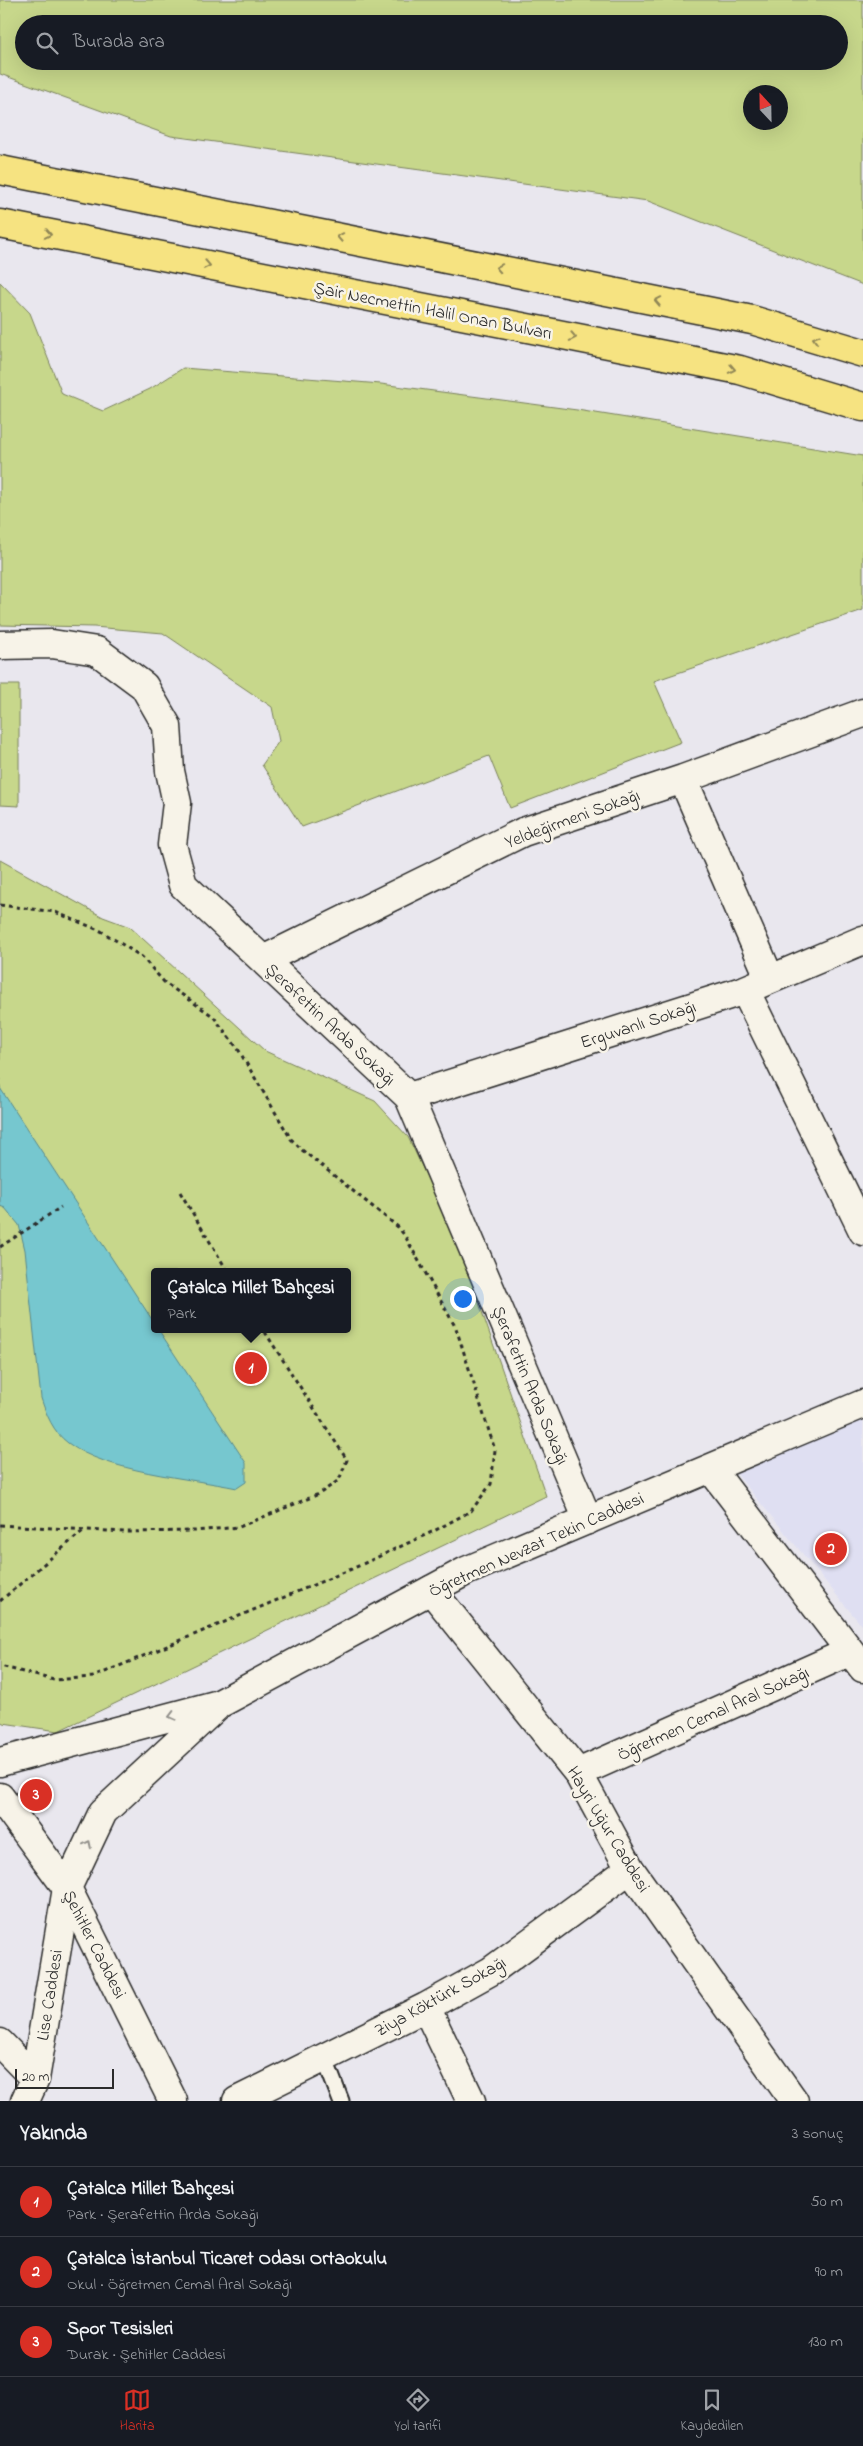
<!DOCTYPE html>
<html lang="tr">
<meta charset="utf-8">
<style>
body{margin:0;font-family:"Indie Flower",sans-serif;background:#242831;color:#f1f3f6}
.compass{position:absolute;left:743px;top:85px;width:45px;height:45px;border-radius:50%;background:#171b24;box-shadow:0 5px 20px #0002;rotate:338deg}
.scale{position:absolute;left:15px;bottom:12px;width:99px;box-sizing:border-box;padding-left:5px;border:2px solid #2b2b2b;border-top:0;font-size:14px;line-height:18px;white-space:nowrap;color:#2b2b2b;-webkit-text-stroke:4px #f7f3e8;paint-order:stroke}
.you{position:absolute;left:462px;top:1298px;width:18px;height:18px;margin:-12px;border:4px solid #fff;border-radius:50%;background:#1a73e8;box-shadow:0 0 0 8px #1a73e833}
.badge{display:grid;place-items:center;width:32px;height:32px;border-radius:50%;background:#d93025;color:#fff;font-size:16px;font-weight:700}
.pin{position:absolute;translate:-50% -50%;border:2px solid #fff;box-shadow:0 1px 5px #0006}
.popup{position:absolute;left:151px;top:1268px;width:200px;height:65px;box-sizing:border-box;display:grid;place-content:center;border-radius:5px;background:#171b24;filter:drop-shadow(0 1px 4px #0005);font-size:16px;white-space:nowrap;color:#9ea1a6}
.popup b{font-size:19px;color:#f1f3f6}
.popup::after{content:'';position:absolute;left:50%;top:100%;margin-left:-10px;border:10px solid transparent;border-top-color:#171b24}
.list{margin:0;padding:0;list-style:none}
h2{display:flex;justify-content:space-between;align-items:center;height:65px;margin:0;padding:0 20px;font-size:21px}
h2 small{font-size:16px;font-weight:400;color:#9ea1a6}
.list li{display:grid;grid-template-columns:32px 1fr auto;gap:15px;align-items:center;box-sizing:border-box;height:70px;padding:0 20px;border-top:1px solid #363941}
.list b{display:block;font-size:19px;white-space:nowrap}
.list p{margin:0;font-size:16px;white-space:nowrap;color:#9ea1a6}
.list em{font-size:16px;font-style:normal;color:#9ea1a6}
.icon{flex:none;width:28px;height:28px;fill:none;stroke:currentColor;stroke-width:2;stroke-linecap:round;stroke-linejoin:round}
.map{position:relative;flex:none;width:863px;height:2101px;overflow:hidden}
.search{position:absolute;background:#171b24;box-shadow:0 5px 20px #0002;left:15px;right:15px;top:15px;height:55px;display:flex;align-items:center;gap:12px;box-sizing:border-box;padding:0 18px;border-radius:28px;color:#9ea1a6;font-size:19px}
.sheet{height:275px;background:#171b24}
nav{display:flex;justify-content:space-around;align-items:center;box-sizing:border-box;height:70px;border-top:1px solid #363941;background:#171b24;font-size:14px;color:#9ea1a6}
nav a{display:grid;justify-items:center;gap:2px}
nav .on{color:#d93025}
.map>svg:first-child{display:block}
.built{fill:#dfdff2}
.green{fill:#c7d78b;stroke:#79815b;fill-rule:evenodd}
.water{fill:#76c7cf;stroke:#58898d}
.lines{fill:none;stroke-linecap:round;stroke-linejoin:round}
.lane-casing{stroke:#2b2b2b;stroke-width:19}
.street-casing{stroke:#2b2b2b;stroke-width:31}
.secondary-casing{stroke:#2b2b2b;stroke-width:31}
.primary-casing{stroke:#2b2b2b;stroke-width:31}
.path{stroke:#2b2b2b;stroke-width:3;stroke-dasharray:4 4;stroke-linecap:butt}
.lane{stroke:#f7f3e8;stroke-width:15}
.street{stroke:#f7f3e8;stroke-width:28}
.secondary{stroke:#f7f3e8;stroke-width:28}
.primary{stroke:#f6e381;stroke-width:28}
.oneway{stroke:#908756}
.oneway2{stroke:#918f8a}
.labels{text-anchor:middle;stroke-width:5;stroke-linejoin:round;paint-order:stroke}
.street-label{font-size:18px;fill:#2b2b2b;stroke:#f7f3e8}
</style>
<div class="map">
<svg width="863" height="2101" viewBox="0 0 863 2101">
<rect width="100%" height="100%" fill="#e9e7ee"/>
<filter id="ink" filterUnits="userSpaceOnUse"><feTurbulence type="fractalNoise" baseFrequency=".02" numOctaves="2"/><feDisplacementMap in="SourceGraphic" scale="10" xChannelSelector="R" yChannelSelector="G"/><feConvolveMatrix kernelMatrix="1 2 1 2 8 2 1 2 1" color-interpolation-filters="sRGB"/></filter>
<g filter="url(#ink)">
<path class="built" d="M863 1417V1627L735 1472Z"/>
<path class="green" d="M0 0H863V285L648 201 171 136 0 74ZM24 24H839V61H24ZM780 92V122H750V92Z
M0 282 30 313 62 394 103 411 150 389 183 368 381 384 577 410 863 456V610L654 681 681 742 510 808 489 756 302 827 262 765 279 741 272 707 163 633 94 627 0 625Z
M0 685H19V806L0 805Z
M0 860 103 917 130 927 265 1051 375 1101 408 1137 457 1240 546 1496 58 1731 3 1723 0 1721ZM155 1272H347V1329H155Z"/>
<path class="water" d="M0 1088 155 1324V1329H158L246 1463V1482L237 1488C189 1478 106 1472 68 1443 53 1432 46 1414 41 1398L25 1250 19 1225 5 1208 0 1206Z"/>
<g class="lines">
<defs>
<path id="lane" d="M324 2057 341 2101"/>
<path id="street" d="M0 645 52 644 97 651 144 686 167 726 170 771 177 803 172 845 183 885 409 1097 588 1520
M683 779 770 979
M263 960 523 832 683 779 863 713
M745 990 863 1231
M409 1097 745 990 863 940
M711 1469 863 1668
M431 1590 578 1773 630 1869 794 2101
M578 1773 849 1652
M426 2007 471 2101
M0 2043 35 2079
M25 2101 35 2079 67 1888
M237 2101 426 2007 491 1971 630 1869"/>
<path id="secondary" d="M0 1762 219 1704 466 1571 863 1404
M0 1797 67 1888 173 2101
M67 1888 103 1812 216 1707"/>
<path id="primary" d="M0 170 752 320 863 353
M0 224 740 370 863 407"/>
</defs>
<use href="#lane" class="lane-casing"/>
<use href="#street" class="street-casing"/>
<use href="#secondary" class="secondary-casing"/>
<use href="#primary" class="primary-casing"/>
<path class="path" d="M0 905 55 912 101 931 142 957 165 983 213 1016 238 1049 291 1139 302 1150 398 1227 405 1236 456 1328 495 1450 491 1484 471 1511 434 1531 354 1568 93 1677 54 1680 0 1666
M180 1192 228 1272
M0 1247 61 1207
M0 1525 124 1532 195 1531 239 1527 319 1494 339 1480 347 1460 263 1329
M0 1601 84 1530"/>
<use href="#lane" class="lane"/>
<use href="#street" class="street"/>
<use href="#secondary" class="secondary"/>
<use href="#primary" class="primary"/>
</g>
<defs><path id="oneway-chevron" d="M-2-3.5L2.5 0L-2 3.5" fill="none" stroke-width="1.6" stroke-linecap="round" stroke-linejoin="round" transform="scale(1.25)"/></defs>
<g class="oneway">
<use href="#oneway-chevron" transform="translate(48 234) rotate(11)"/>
<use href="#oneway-chevron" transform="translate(340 237) rotate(-169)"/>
<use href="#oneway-chevron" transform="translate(207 265) rotate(11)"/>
<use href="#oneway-chevron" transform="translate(499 268) rotate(-169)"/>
<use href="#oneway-chevron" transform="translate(658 301) rotate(-169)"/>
<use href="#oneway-chevron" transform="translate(573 337) rotate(11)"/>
<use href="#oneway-chevron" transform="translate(816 339) rotate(-164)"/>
<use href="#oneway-chevron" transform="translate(732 369) rotate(11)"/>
</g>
<g class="oneway2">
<use href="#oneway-chevron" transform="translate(172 1716) rotate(166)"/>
<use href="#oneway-chevron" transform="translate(88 1844) rotate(-64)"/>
</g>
</g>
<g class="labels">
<g class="street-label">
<text transform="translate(433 310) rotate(11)" y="6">Şair Necmettin Halil Onan Bulvarı</text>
<text transform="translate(572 818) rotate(-20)" y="6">Yeldeğirmeni Sokağı</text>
<text transform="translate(331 1024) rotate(43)" y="6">Şerafettin Arda Sokağı</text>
<text transform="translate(638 1024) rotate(-18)" y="6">Erguvanlı Sokağı</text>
<text transform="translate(531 1385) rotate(67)" y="6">Şerafettin Arda Sokağı</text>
<text transform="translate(536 1544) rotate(-24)" y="6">Öğretmen Nevzat Tekin Caddesi</text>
<text transform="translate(713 1713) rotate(-24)" y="6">Öğretmen Cemal Aral Sokağı</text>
<text transform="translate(609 1829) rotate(59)" y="6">Hayri Uğur Caddesi</text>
<text transform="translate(95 1944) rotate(63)" y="6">Şehitler Caddesi</text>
<text transform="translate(49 1995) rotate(-81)" y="6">Lise Caddesi</text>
<text transform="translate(440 1996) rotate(-29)" y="6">Ziya Köktürk Sokağı</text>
</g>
</g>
</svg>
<svg class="compass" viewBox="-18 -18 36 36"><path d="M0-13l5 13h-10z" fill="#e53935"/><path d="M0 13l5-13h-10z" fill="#9ea1a6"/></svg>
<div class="scale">20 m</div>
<div class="you"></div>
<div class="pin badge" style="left:251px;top:1368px">1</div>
<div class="popup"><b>Çatalca Millet Bahçesi</b>Park</div>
<div class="pin badge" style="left:831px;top:1549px">2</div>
<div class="pin badge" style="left:36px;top:1795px">3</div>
<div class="search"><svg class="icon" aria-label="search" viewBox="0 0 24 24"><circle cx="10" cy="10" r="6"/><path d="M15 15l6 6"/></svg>Burada ara</div>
</div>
<section class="sheet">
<h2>Yakında<small>3 sonuç</small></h2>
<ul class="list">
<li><span class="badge">1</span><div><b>Çatalca Millet Bahçesi</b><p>Park · Şerafettin Arda Sokağı</p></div><em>50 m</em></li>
<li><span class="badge">2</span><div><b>Çatalca İstanbul Ticaret Odası Ortaokulu</b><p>Okul · Öğretmen Cemal Aral Sokağı</p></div><em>90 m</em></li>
<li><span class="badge">3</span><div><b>Spor Tesisleri</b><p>Durak · Şehitler Caddesi</p></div><em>130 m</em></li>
</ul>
</section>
<nav>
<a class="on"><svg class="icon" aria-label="map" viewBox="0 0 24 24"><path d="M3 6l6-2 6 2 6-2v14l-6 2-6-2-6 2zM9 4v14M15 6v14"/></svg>Harita</a>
<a><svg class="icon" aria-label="directions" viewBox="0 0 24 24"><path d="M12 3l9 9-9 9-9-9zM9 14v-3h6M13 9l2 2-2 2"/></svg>Yol tarifi</a>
<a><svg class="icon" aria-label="saved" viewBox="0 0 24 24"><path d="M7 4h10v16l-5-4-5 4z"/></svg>Kaydedilen</a>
</nav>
